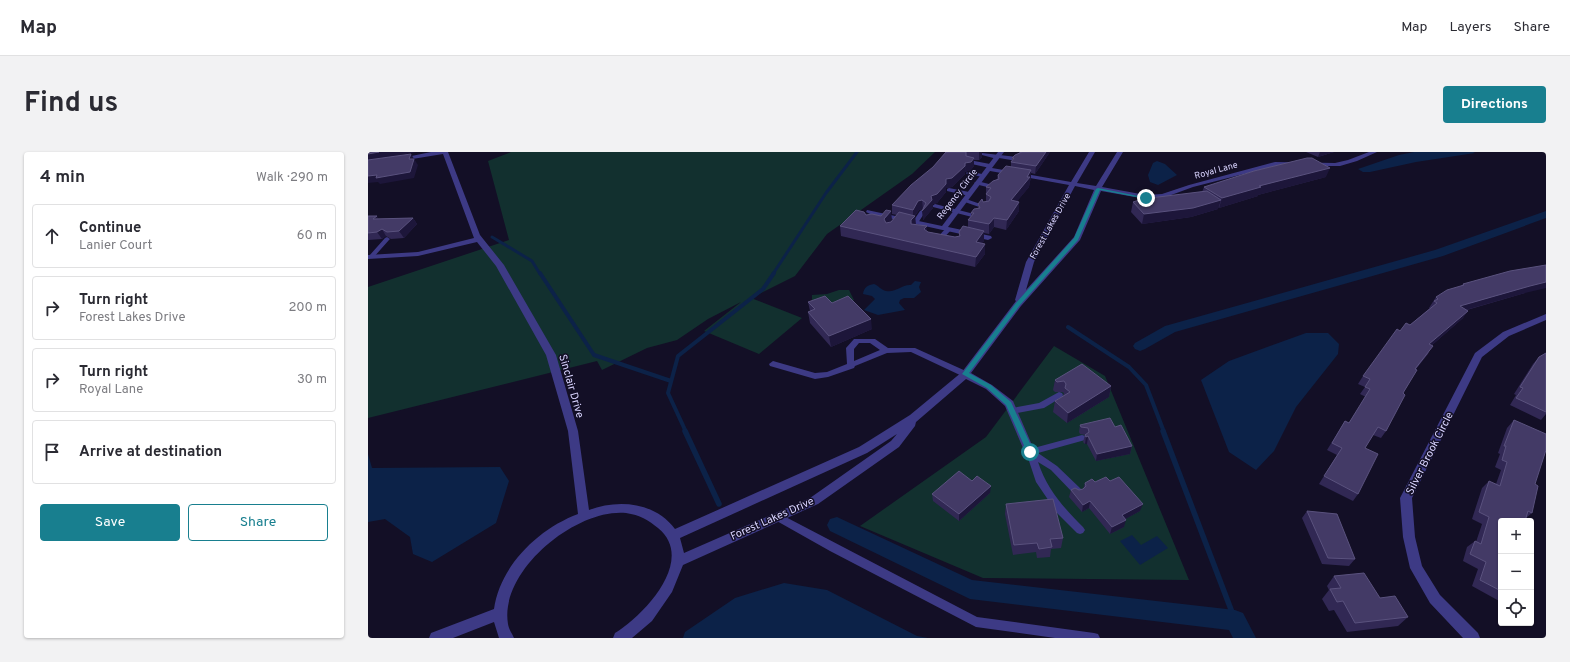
<!DOCTYPE html>
<meta charset="utf-8">
<style>
body{margin:0;font-family:Overpass,sans-serif;background:#f2f2f3;color:#2b2b33}
.controls{position:absolute;right:12px;bottom:12px;display:grid;overflow:hidden;border-radius:4px;box-shadow:0 1px 3px #0004}
.controls button{width:36px;height:36px;display:grid;place-items:center;padding:0;border:0;border-bottom:1px solid #e1e1e2;background:#fff;color:#2b2b33;font:20px sans-serif}
.stop{position:absolute;width:12px;height:12px;margin:-9px;border:3px solid #187f8f;border-radius:50%;background:#fff}
.stop.end{background:#187f8f;border-color:#fff;box-shadow:0 1px 4px #0008}
.list{margin:0;padding:0;list-style:none}
h2{display:flex;justify-content:space-between;align-items:center;height:52px;margin:0;padding:0 16px;font-size:17px}
h2 small{font-size:13px;font-weight:400;color:#7c7c81}
.list li{display:grid;grid-template-columns:26px 1fr auto;gap:12px;align-items:center;box-sizing:border-box;height:64px;margin:0 8px 8px;padding:0 8px;border:1px solid #e1e1e2;border-radius:4px}
.list b{display:block;font-size:15px;white-space:nowrap}
.list p{margin:0;font-size:13px;white-space:nowrap;color:#7c7c81}
.list em{font-size:13px;font-style:normal;color:#7c7c81}
.actions{display:flex;gap:8px;padding:12px 16px}
.actions a{flex:1;padding:9px 0;border:1px solid #187f8f;border-radius:4px;text-align:center;font-size:14px;color:#187f8f}
.actions .main{background:#187f8f;color:#fff}
.icon{flex:none;width:22px;height:22px;fill:none;stroke:currentColor;stroke-width:2;stroke-linecap:round;stroke-linejoin:round}
.map{position:relative;flex:none;width:1178px;height:486px;overflow:hidden;border-radius:4px}
header{display:flex;align-items:center;gap:24px;box-sizing:border-box;height:56px;padding:0 20px;background:#fff;border-bottom:1px solid #e1e1e2}
header strong{font-size:19px}
nav{display:flex;gap:22px;margin-inline-start:auto;font-size:14px}
.intro{display:flex;align-items:center;justify-content:space-between;box-sizing:border-box;height:96px;padding:0 24px}
h1{margin:0;font-size:28px}
.button{padding:10px 18px;border-radius:4px;background:#187f8f;color:#fff;font-size:14px;font-weight:700}
main{display:flex;gap:24px;padding:0 24px}
aside{flex:1;background:#fff;border-radius:4px;box-shadow:0 1px 3px #0004}
.map>svg:first-child{display:block}
.green{fill:#12302f}
.water{fill:#0c2248}
.lines{fill:none;stroke-linecap:round;stroke-linejoin:round}
.stream-far2{stroke:#0c2248;stroke-width:3}
.stream-far1{stroke:#0c2248;stroke-width:4}
.stream{stroke:#0c2248;stroke-width:5.5}
.canal{fill:#0c2248;fill-rule:evenodd}
.service{fill:#3d3a85;fill-rule:evenodd}
.minor{fill:#3d3a85;fill-rule:evenodd}
.wall{fill:#312854}
.shaded-wall{fill:#1d163a}
.building{fill:#433a66;stroke:#5a527e}
.route{fill:#187f8f}
.labels{text-anchor:middle;stroke-width:3;stroke-linejoin:round;paint-order:stroke}
.far-street-label{font-size:9px;fill:#d9d4ff;stroke:#130f26}
.street-label{font-size:11px;fill:#d9d4ff;stroke:#130f26}
</style>
<header>
<strong>Map</strong>
<nav><a>Map</a><a>Layers</a><a>Share</a></nav>
</header>
<div class="intro"><h1>Find us</h1><a class="button">Directions</a></div>
<main>
<aside>
<h2>4 min<small>Walk · 290 m</small></h2>
<ul class="list">
<li><svg class="icon" aria-label="ahead" viewBox="0 0 24 24"><path d="M12 20V5M6 11l6-6 6 6"/></svg><div><b>Continue</b><p>Lanier Court</p></div><em>60 m</em></li>
<li><svg class="icon" aria-label="right" viewBox="0 0 24 24"><path d="M7 20v-9h11M14 6l5 5-5 5"/></svg><div><b>Turn right</b><p>Forest Lakes Drive</p></div><em>200 m</em></li>
<li><svg class="icon" aria-label="right" viewBox="0 0 24 24"><path d="M7 20v-9h11M14 6l5 5-5 5"/></svg><div><b>Turn right</b><p>Royal Lane</p></div><em>30 m</em></li>
<li><svg class="icon" aria-label="arrive" viewBox="0 0 24 24"><path d="M6 21V4h12l-3 4 3 4H6"/></svg><div><b>Arrive at destination</b></div></li>
</ul>
<div class="actions"><a class="main">Save</a><a>Share</a></div>
</aside>
<div class="map">
<svg width="1178" height="486" viewBox="0 0 1178 486">
<rect width="100%" height="100%" fill="#130f26"/>
<path class="green" d="M143 0H567L544 22 459 82 427 124 383 146 434 166 391 202 336 179 373 150 340 167 309 188 279 196 234 218 229 209 0 266V135L141 88 120 9Z
M471 138H481L486 148 469 156 444 150V143L459 142Z
M686 194 737 224 821 428 615 426 492 374 618 285Z"/>
<path class="water" d="M1046 0H1105L1107 1 1048 10 1002 20H995L990 17 1031 3Z
M789 9 797 12 809 23 790 33 782 30 780 23 785 11Z
M547 129 553 130 551 135 553 140 546 146H536L532 148 531 151 537 158 510 163 496 158 507 147 504 144 495 142C496 135 500 133 506 132 511 134 513 138 518 139 528 141 534 132 543 133Z
M938 181H960L971 192 970 202 928 255 906 299 888 318 861 300 833 228 861 209Z
M0 302 4 316 132 315 141 329 128 371 64 410 45 402 42 385 17 367 0 370Z
M764 383 773 393 789 384 800 396 772 413 752 389Z
M416 431 459 438 549 484 560 486H315L317 480 367 446Z"/>
<g class="lines">
<path class="stream-far2" d="M124 85 164 109 172 122
M405 122 458 41 489 0"/>
<path class="stream-far1" d="M172 121 226 203 303 229
M700 175 761 215 778 233 796 280
M318 280 300 241 310 204 395 137 406 121"/>
<path class="stream" d="M317 279 351 352
M795 279 867 468"/>
<path class="canal" d="M1178 59V66L1075 104 807 180 777 197 772 199 767 197 765 194 767 191 797 174 1067 98Z
M469 365 604 428 867 458 875 461 888 486H865L861 478 602 447 462 379 459 373 462 367Z"/>
<path class="service" d="M614 1 649 5 652 7 649 9 631 6 629 7 614 3Z
M601 8 622 12 625 14 622 16 599 11V9Z
M601 19 618 23 615 25 599 22 598 21Z
M609 29 629 34 630 35 627 37 607 32 606 31Z
M581 36 601 40 604 42 601 44 579 39V37Z
M594 47H598L621 55 619 57H615L614 56 594 49Z
M567 52 610 63 611 64 608 66 565 55 564 54Z
M554 58 557 60 550 71 545 72 544 71 552 59Z
M580 76 583 78 573 89H566V87C572 85 574 78 580 76Z
M19 85 22 87 21 88 5 106H1V104L17 86Z
M486 187H507L520 196H547L600 220 601 222 600 224H594L543 200 519 201 487 214 486 216 460 225 447 227 402 214 401 212 405 209 447 221 459 220 479 212 478 196ZM491 191H502L512 198 486 209V197Z
M691 240 694 241 695 243 694 245 676 256 644 262 640 259 644 256 671 251Z
M714 283 717 284 718 286 717 288 670 301 689 314 713 337 715 340 713 343 710 344 707 343 683 318 670 310C679 337 695 355 715 375L717 378 715 381 712 382 709 381 689 361 668 330 658 300 659 298 662 297Z
M410 361 609 465 726 481 730 482 732 486H687L608 475 462 399 407 368 405 365 407 362Z"/>
<path class="minor" d="M63 0H80L112 83 136 113 188 203 210 279 221 358C250 347 287 350 307 377L491 295 542 263 594 220 648 149 647 148 658 110 701 33 622 19 580 75 623 84 624 86 620 88 502 62 498 60 499 58 574 74 630 0H636L624 16 703 30 721 0H727L709 31 728 34 749 0H755L734 35 778 43 794 42 821 33 907 10 967 11 980 8 1001 0H1009L989 9 972 14H907L825 35 795 46 778 47 733 39 712 88 653 154 603 221 624 233 645 249 667 300 666 303H658L637 254 618 237 598 227 548 270 547 274 531 295 450 352 315 413 304 440 284 469 264 486H245L247 481C275 464 329 408 290 376 280 368 272 363 258 361 208 356 131 419 140 472 141 478 144 481 146 486H131L126 470 85 486H61L63 481 126 457C132 414 170 377 210 362L200 279 178 203 128 114 109 90 50 104 0 107V103L50 100 106 86 75 2 32 9 29 7ZM707 34 726 38 706 85 658 138 666 110ZM529 282 523 289 442 346 316 401 312 386 499 301Z
M1178 162V168L1141 184 1114 205 1044 346 1047 385 1054 414 1072 443 1110 481 1112 486H1095L1062 451 1042 416 1035 385 1032 346 1107 201 1135 180Z"/>
</g>
<path class="wall" d="M578 0H614V5L611 8H606V14L603 18 597 20V22L584 35 578 36V40L569 51 565 52V56L555 68V57L551 58 547 64 548 73 560 80 587 85 591 84V80L600 75V68L603 65V61L610 56V52L618 50V35L629 27 630 23 643 15V10L644 9V6L651 1V0H682L667 22 663 21 661 35 649 49 651 59 638 78 626 75 621 82 616 81V89L614 91 617 92V102L607 115 473 84 472 74 498 63 524 68 522 70H523L529 63 524 62V53L565 15Z
M938 0H966L950 5Z
M958 25 890 43V44L851 56 850 55V57L823 65 774 72 763 60 765 50 834 40 836 35Z
M0 64 11 67 45 66 49 72 36 86 23 87 18 84 14 87 0 88Z
M1095 132 1157 141 1099 158 1095 166 1063 194 1060 202 1048 217 1035 241 1018 279 1013 286 1005 283 997 296 990 342 985 349 951 332 969 303 959 298 977 269 981 271 998 245 992 242 997 235 990 232 995 224 1032 179 1042 173 1062 156H1061L1068 145 1093 134Z
M440 150 464 151 504 177 463 195 442 171 440 160 442 159Z
M1178 201V262L1173 268 1142 253 1148 243 1146 242 1165 212 1171 205Z
M687 228 743 234 741 245 699 271 685 260 687 249 695 244 696 241 694 240H687L685 238Z
M1146 268 1167 332 1164 361 1158 366 1133 369V450L1104 434 1110 417 1095 409 1099 395 1107 389 1108 390 1114 372 1104 367 1114 336 1121 329 1128 332 1133 318 1127 315 1132 302 1130 301 1139 276Z
M712 273 747 275 764 294 762 302 728 309 719 292H717L715 290 717 283 712 282 711 280Z
M604 329 622 341 591 369 565 349 564 342Z
M727 330 772 359 757 367 756 375 742 382 721 356 714 360 701 345 703 338H711L715 337 717 331Z
M638 352 695 386 693 396 683 397 682 405 669 406 668 400 645 403 637 362Z
M939 359 987 407 981 414 954 412 934 366Z
M966 424 1012 446 1040 465 1030 474 979 480 966 458 961 459 954 447 961 438 959 434Z"/>
<path class="shaded-wall" d="M11 0H49L0 9V2Z
M598 0V8L606 6V14L603 18 597 20Z
M611 0H614V5L611 8Z
M678 0H682L667 22 668 14Z
M952 0H966L950 5Z
M43 2 50 13 46 26 12 32 10 30 0 31V24L41 7Z
M597 14V22L584 35 578 36V40L569 51 565 52V56L555 68 554 59 563 44 578 27Z
M962 16 958 25 890 43V44L851 56 854 46 891 34Z
M663 18V28L662 29 661 35 642 58 643 48 659 25Z
M554 48 555 57 551 58 546 65 547 64 548 74 544 78 543 68 545 66V58L550 49Z
M853 48 850 57 823 65 774 72 776 62Z
M651 50V59L638 78 639 68Z
M523 59 524 68 517 77 516 67Z
M9 64 13 71 5 67Z
M45 66 49 72 36 86 31 79Z
M626 66V75L621 82V72Z
M559 74V83L556 77Z
M14 77 18 84 14 87 9 80Z
M616 79V89L608 100V90Z
M617 92V102L607 115 608 105Z
M1178 130V136L1157 141 1087 161 1092 154 1162 134Z
M1100 159 1095 166 1056 200 1061 192Z
M503 167 504 177 463 195 461 184Z
M743 234 741 245 699 271 700 261Z
M720 284 719 292H717L718 285Z
M764 294 762 302 728 309 729 302Z
M623 334 622 341 591 369V362Z
M722 349 721 356 714 360 715 353Z
M775 352 772 359 752 370 754 363Z
M758 368 756 375 742 382 744 375Z"/>
<path class="building" d="M0 0H11L0 2Z
M578 0H598V4L606 6 603 10 597 11V14L584 26 578 27V32L569 42 563 44 564 48 554 59 558 51 554 48 550 49 545 58 524 53 543 33 565 15Z
M654 0H678L668 14 643 10 646 6H644L647 3Z
M43 2 41 7H46L42 20 8 26 9 23 0 24V8Z
M939 6H944L962 16 891 34 893 35 854 46 836 35 886 19Z
M638 14 663 18 659 25H662L643 48 651 50 639 68 626 66 621 72 600 68 606 61H603L606 57 612 56 610 52 614 47 615 50 621 49 623 45 618 42 623 36 618 35 625 29 631 27 630 23Z
M839 39 853 48 825 56 776 62 765 50 774 47Z
M488 58 496 60 498 63 504 62 513 64 518 58 523 59 516 67 518 71 523 70 531 60 547 64 543 68V72L559 74 556 77 560 80 587 85 592 84 591 80 595 74 616 79 608 90 617 92 608 105 472 74Z
M0 64H9L5 67 45 66 31 79 19 80 14 77 9 80 0 81Z
M1178 113V130L1162 134 1092 154 1100 159 1061 192 1065 194 1047 217 1049 218 1035 241 1037 243 1018 279 1010 275 997 296 1010 302 990 342 956 324 974 296 964 291 977 269 981 271 1002 237 997 235 1002 227 995 224 1029 177 1032 179 1038 171 1042 173 1069 151 1066 149 1070 147 1068 145 1079 138 1096 133 1095 132 1142 119Z
M457 144 464 151 480 144 503 167 461 184 440 160 447 157 440 150Z
M1178 201V260L1148 246 1155 236 1152 235 1171 205Z
M714 212 743 234 700 261 687 249 702 240 697 236 698 232 696 229 689 230 687 228Z
M742 266 747 275 753 273 764 294 729 302 720 284 718 285 717 283 721 280 720 276 713 275 712 273Z
M1146 268 1178 282V298L1167 332 1170 334 1164 361 1160 359 1157 369H1133V439L1112 428 1118 410 1102 402 1107 389 1113 392 1121 365 1111 360 1121 329 1132 334 1139 310 1134 308 1138 294H1136Z
M591 319 604 329 609 324 623 334 591 362 564 342Z
M738 325 742 329 751 325 775 352 754 363 758 368 744 375 722 349 715 353 703 338 707 336 711 338 715 337 718 334 717 331 724 327 727 330Z
M685 347 695 386 682 387 684 395 671 397 669 391 646 393 638 352Z
M939 359 969 362 987 407 960 406Z
M996 421 1012 446 1027 444 1040 465 987 471 975 449 969 450 962 437 973 436 966 424Z"/>
<path class="route" d="M730 36 780 46 778 47 732 38 710 88 652 153 601 221 623 233 643 250 666 300 662 303 659 300 638 253 619 236 594 222 648 151 706 86 728 37Z"/>
<g class="labels">
<g class="far-street-label">
<text transform="translate(848 18) rotate(-15)" y="3">Royal Lane</text>
<text transform="translate(589 42) rotate(-53)" y="3">Regency Circle</text>
<text transform="translate(682 74) rotate(-61)" y="3">Forest Lakes Drive</text>
</g>
<g class="street-label">
<text transform="translate(204 234) rotate(74)" y="4">Sinclair Drive</text>
<text transform="translate(1061 301) rotate(-63)" y="4">Silver Brook Circle</text>
<text transform="translate(404 366) rotate(-24)" y="4">Forest Lakes Drive</text>
</g>
</g>
</svg>
<div class="controls">
<button>+</button>
<button>−</button>
<button><svg class="icon" aria-label="locate" viewBox="0 0 24 24"><circle cx="12" cy="12" r="6"/><path d="M12 2v4M12 18v4M2 12h4M18 12h4"/></svg></button>
</div>
<div class="stop" style="left:662px;top:300px"></div>
<div class="stop end" style="left:778px;top:46px"></div>
</div>
</main>
